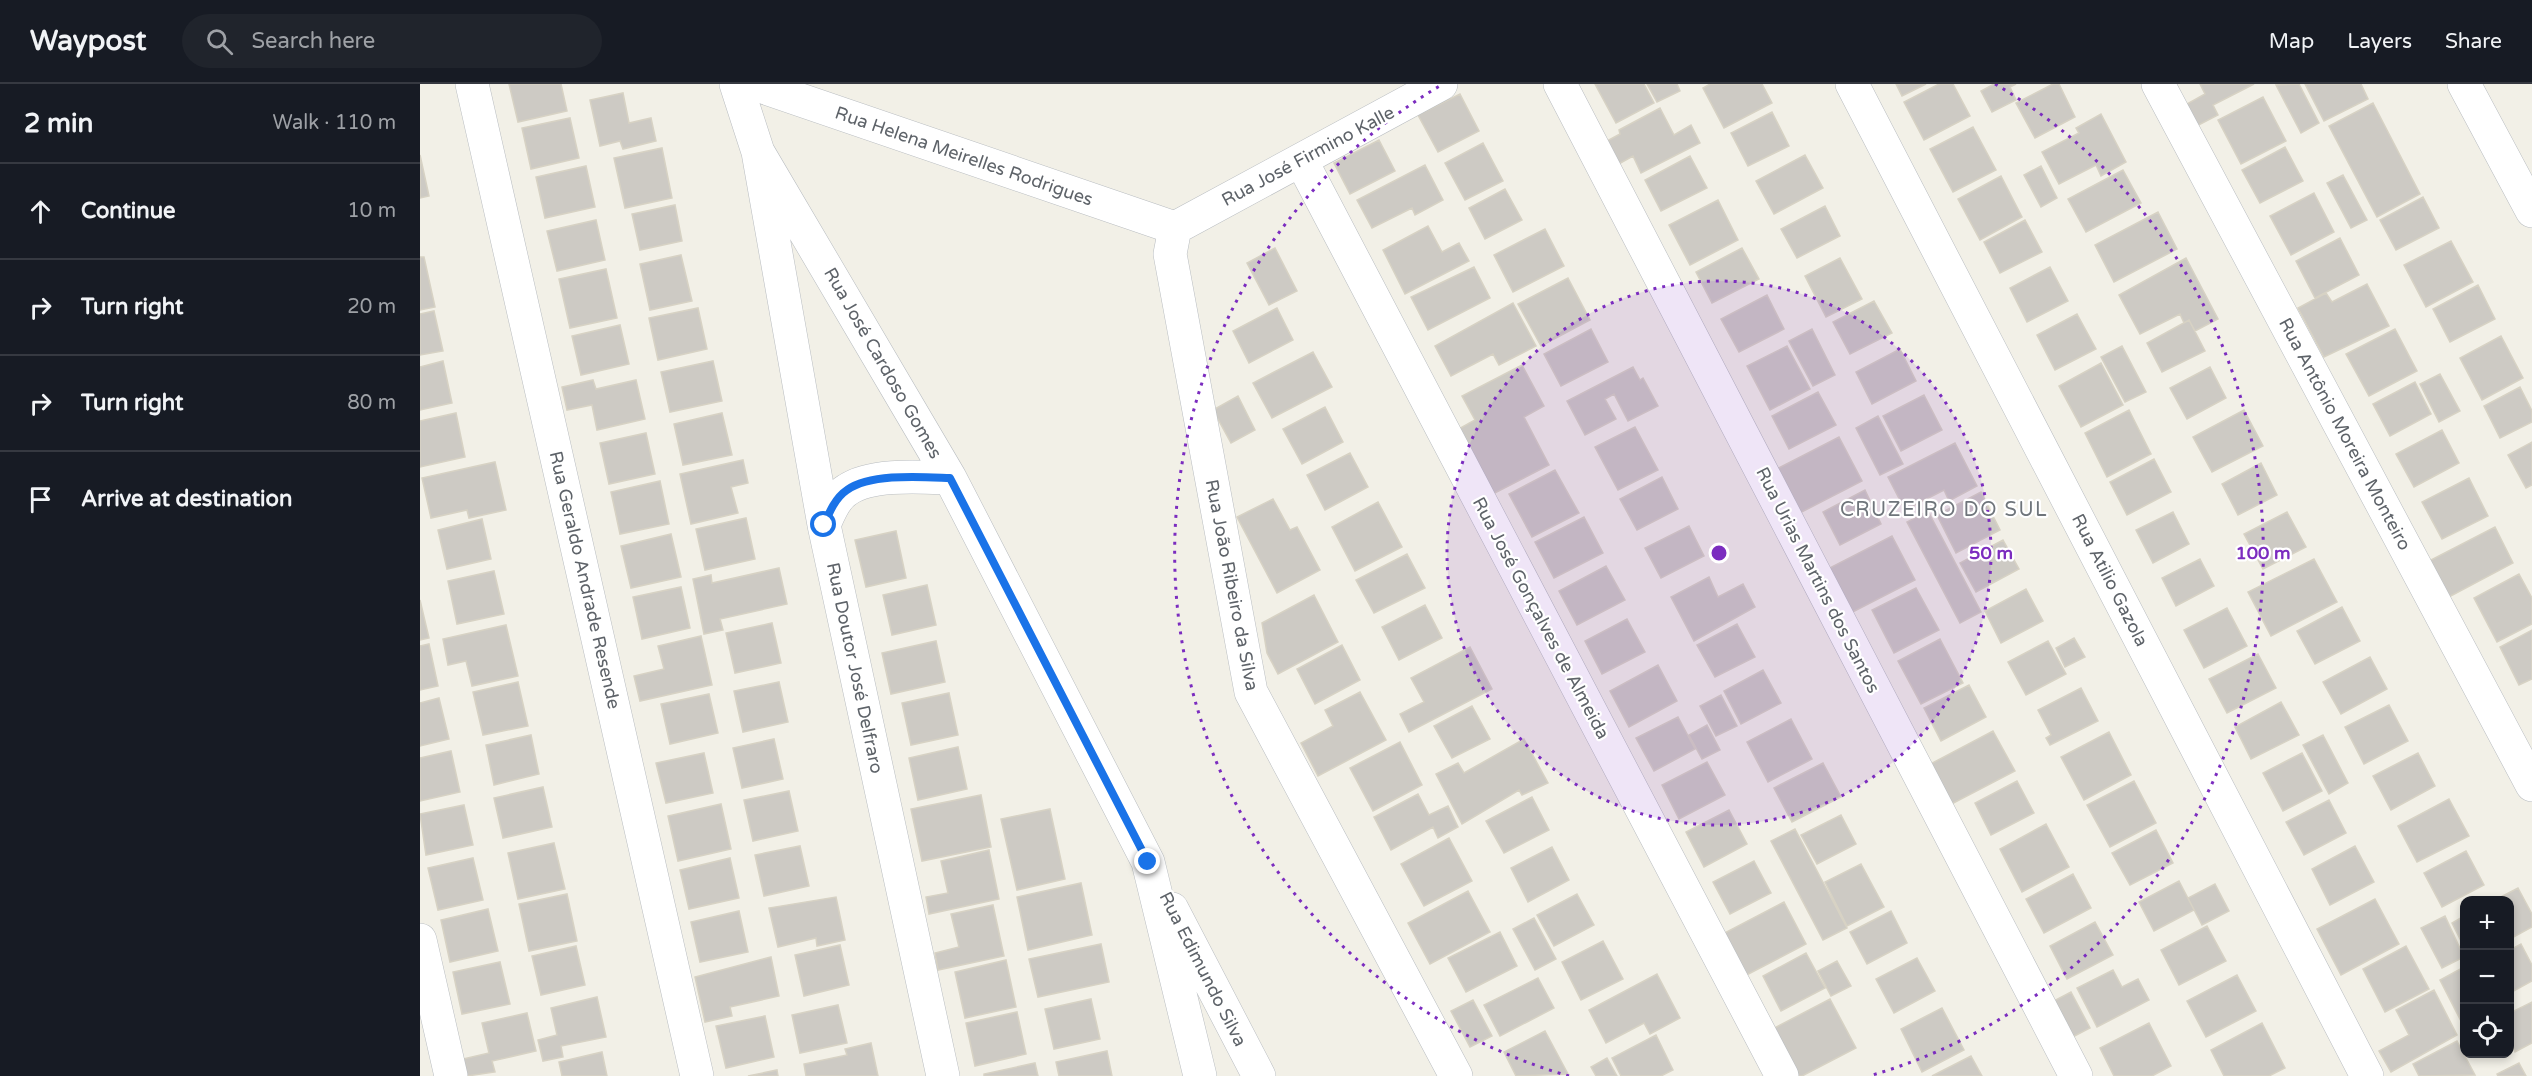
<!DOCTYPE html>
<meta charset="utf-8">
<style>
body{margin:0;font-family:"Varela Round",sans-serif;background:#20242c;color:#f1f3f6}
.controls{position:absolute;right:18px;bottom:18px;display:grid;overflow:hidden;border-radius:12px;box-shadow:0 3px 9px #0003}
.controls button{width:54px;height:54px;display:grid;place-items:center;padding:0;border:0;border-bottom:2px solid #363941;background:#171b24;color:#f1f3f6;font:30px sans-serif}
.stop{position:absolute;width:18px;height:18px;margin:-14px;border:4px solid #1a73e8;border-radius:50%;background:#fff}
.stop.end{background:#1a73e8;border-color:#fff;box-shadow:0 2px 6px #0008}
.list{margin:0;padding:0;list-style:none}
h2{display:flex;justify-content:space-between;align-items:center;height:78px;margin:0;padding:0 24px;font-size:26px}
h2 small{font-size:20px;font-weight:400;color:#9ea1a6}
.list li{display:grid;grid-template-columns:39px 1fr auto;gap:18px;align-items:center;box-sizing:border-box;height:96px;padding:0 24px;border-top:2px solid #363941}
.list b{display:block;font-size:22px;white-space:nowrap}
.list em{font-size:20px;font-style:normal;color:#9ea1a6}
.icon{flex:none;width:33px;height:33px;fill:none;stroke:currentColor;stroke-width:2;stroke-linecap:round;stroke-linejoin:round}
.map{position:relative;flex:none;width:2112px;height:992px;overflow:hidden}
header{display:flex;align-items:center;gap:36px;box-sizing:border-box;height:84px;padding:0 30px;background:#171b24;border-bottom:2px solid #363941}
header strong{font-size:28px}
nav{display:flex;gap:33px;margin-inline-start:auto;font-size:21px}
.search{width:420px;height:54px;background:#20242c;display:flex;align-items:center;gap:15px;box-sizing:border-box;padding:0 21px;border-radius:33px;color:#9ea1a6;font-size:22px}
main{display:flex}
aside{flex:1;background:#171b24}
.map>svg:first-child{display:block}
.building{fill:#cdcac4;stroke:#d7d2c4;stroke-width:1.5}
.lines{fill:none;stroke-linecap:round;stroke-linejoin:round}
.minor-casing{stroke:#b9bdc1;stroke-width:34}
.minor{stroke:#fff;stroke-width:33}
.route{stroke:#1a73e8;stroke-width:8}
.ring{fill:none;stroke:#7b2cbf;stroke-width:3;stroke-dasharray:3 6}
.labels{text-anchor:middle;stroke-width:4.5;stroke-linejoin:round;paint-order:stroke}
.street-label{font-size:18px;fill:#5e6369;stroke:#fff}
.neighbourhood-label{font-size:20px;letter-spacing:1.5px;fill:#6f757b;stroke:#fff}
.centre{fill:#7b2cbf;stroke:#fff;stroke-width:3}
.ring-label{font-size:18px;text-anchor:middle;font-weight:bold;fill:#7b2cbf;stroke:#fff;stroke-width:4.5;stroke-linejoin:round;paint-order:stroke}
</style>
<header>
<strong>Waypost</strong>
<div class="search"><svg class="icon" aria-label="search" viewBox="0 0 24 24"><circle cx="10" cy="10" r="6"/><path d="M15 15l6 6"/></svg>Search here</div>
<nav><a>Map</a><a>Layers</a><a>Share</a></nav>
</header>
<main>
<aside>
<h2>2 min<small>Walk · 110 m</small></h2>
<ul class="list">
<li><svg class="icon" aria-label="ahead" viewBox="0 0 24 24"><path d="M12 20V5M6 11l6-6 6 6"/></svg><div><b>Continue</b></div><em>10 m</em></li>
<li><svg class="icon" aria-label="right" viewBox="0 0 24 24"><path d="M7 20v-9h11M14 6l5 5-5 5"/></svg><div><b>Turn right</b></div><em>20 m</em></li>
<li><svg class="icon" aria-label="right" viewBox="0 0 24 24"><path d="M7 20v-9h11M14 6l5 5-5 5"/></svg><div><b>Turn right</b></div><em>80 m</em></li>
<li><svg class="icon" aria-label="arrive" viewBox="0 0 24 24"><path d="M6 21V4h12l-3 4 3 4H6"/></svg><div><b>Arrive at destination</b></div></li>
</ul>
</aside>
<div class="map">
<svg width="2112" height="992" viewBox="0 0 2112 992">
<rect width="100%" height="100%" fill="#f2f0e7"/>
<path class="building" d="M89 0H141L147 27 98 38Z
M1175 0H1224L1234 19 1196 39Z
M1227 0H1257L1260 7 1237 18Z
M1290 0H1342L1352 19 1304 44 1283 4Z
M1476 0H1506L1482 12Z
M1519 0H1533L1550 32 1504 56 1484 18Z
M1574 0H1596L1590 3 1596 16 1572 28 1561 7Z
M1633 0H1639L1655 33 1615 54 1596 19Z
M1780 0H1834L1793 21 1798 31 1769 46 1758 25 1785 10Z
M1879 0 1899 39 1881 49 1856 1Z
M1885 0H1941L1948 15 1904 37Z
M203 9 209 39 231 34 236 57 203 65 200 57 180 62 170 16Z
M1040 10 1059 47 1018 68 998 31Z
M1843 13 1866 57 1821 80 1798 36Z
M1953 19 2000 110 1957 133 1909 42Z
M1240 24 1254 51 1271 41 1280 59 1221 89 1213 72 1197 81 1185 58 1200 50 1199 46Z
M1352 28 1369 62 1328 82 1311 49Z
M1681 30 1706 78 1681 92 1676 81 1639 100 1622 68 1659 49 1656 44Z
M150 34 159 74 111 85 102 44Z
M1553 43 1576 86 1533 108 1510 65Z
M959 56 975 87 930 110 914 79Z
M1063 59 1083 97 1045 116 1025 79Z
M1865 63 1883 97 1840 119 1822 86Z
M242 64 252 114 205 124 194 74Z
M0 71 9 112 0 114Z
M1385 71 1403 104 1354 130 1336 97Z
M1270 72 1287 104 1241 127 1225 96Z
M1005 81 1023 116 995 131 992 124 952 144 937 116Z
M166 82 175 123 125 134 116 93Z
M1621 82 1637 114 1621 123 1604 91Z
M1703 86 1721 119 1666 148 1648 115Z
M1923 91 1947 136 1931 144 1907 99Z
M1581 92 1602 133 1560 156 1538 115Z
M1085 105 1102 136 1065 155 1049 124Z
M1894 109 1914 148 1871 171 1850 132Z
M2003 113 2019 144 1976 166 1960 136Z
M1298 116 1318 156 1270 181 1249 141Z
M255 121 262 157 220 166 212 130Z
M1405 122 1420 152 1377 174 1361 145Z
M1738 128 1757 165 1694 198 1675 161Z
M176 136 185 176 137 187 127 147Z
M1605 136 1622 168 1580 189 1564 158Z
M1008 142 1022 168 1039 159 1049 177 985 210 963 166Z
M1125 145 1144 182 1093 208 1074 171Z
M1920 154 1939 191 1895 214 1876 177Z
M2031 157 2053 198 2006 223 1984 181Z
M855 164 877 207 849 221 827 179Z
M1322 164 1339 195 1292 219 1276 188Z
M261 171 272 217 230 226 220 180Z
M0 173H4L15 223 0 226Z
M1420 174 1442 215 1406 233 1385 192Z
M1766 174 1798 235 1775 247 1769 236 1764 239 1760 230 1720 250 1699 211Z
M1054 183 1070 214 1008 246 991 213Z
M1630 183 1648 217 1607 238 1590 204Z
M186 185 197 234 150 244 139 195Z
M1148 194 1170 236 1121 262 1098 220Z
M1947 200 1969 242 1904 273 1878 224 1906 209 1912 218Z
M2058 201 2075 235 2030 258 2013 225Z
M1347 211 1364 245 1319 268 1301 235Z
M1454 217 1472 249 1430 270 1413 238Z
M1093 219 1116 262 1079 281 1073 270 1031 292 1015 262Z
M278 224 287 265 238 276 229 234Z
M857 224 873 256 829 279 813 247Z
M14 227 23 267 0 271V230Z
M1657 230 1676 265 1635 286 1617 251Z
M1769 236 1785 267 1742 288 1727 259Z
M200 241 209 280 161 291 152 252Z
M1171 245 1188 278 1141 302 1124 270Z
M1392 245 1415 291 1393 302 1369 257Z
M1975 245 1997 287 1949 312 1926 270Z
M2081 252 2103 294 2062 316 2040 274Z
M1367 262 1390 305 1350 326 1327 282Z
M1702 262 1726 308 1705 318 1681 273Z
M1480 265 1496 297 1452 320 1436 288Z
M893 268 912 303 852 334 833 299Z
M23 277 32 319 0 326V283Z
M293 277 302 317 250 328 241 288Z
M1681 279 1703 321 1661 343 1639 302Z
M1102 281 1124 322 1104 333 1129 381 1069 412 1035 347 1055 336 1042 312Z
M1213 283 1220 296 1223 294 1238 322 1208 337 1194 310 1185 315 1196 335 1165 351 1147 317Z
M1790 283 1806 314 1767 335 1750 304Z
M2020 290 2040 327 2019 338 2000 300Z
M173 296 176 305 216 296 225 335 177 346 172 321 147 326 142 303Z
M1995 298 2011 330 1970 352 1953 320Z
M2100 303 2112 327V338L2080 354 2064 322Z
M1398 308 1416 341 1369 365 1352 332Z
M1504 311 1522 346 1481 367 1463 332Z
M818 312 835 346 811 359 793 326Z
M905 323 923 358 882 380 863 345Z
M1709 326 1731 370 1687 393 1665 349Z
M1824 326 1843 362 1792 388 1773 353Z
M36 329 45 373 0 383V337Z
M302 329 312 371 263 381 254 340Z
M1458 332 1483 380 1460 391 1436 344Z
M1215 343 1238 386 1198 406 1175 363Z
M2022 346 2039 379 1994 403 1976 370Z
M226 349 235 390 189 400 180 359Z
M1419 353 1442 397 1370 434 1347 390Z
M2112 358V401L2106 404 2088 371Z
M1535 359 1557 402 1529 417 1524 406 1485 426 1468 393Z
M930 369 948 403 905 426 887 391Z
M1734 375 1751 408 1707 431 1690 398Z
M323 376 328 399 311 403 318 429 271 440 260 390Z
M75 378 86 426 49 434 47 426 11 434 2 394Z
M1841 379 1857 411 1818 431 1802 400Z
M1135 386 1159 429 1112 453 1089 410Z
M1242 393 1258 425 1217 446 1200 415Z
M2049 394 2068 432 2022 455 2002 418Z
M240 397 249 440 200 450 191 408Z
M1445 406 1461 440 1420 461 1403 428Z
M1561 408 1580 446 1536 469 1517 431Z
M853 415 870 446 877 443 900 486 857 509 817 433Z
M958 418 982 463 935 487 912 443Z
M1508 427 1561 528 1540 539 1487 438Z
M1753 428 1769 460 1733 479 1716 446Z
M1867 428 1886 463 1843 485 1824 450Z
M1164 433 1183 469 1134 494 1115 458Z
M326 434 335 475 285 486 276 445Z
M62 435 71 475 27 485 18 446Z
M1269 442 1284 472 1241 494 1225 464Z
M2075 443 2093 479 2027 514 2007 478Z
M476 447 486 494 446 503 435 456Z
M251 450 261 493 211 504 201 462Z
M1472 452 1495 496 1421 534 1398 490Z
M1583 456 1599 485 1556 508 1540 479Z
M987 470 1005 504 954 529 936 496Z
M1780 475 1794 502 1756 522 1742 494Z
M1894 475 1917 518 1851 552 1828 508Z
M1186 482 1205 516 1157 541 1139 507Z
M359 484 367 520 300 535 303 546 284 550 273 495 291 491 292 499Z
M74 487 84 530 37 540 28 497Z
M2099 490 2112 514V540L2077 558 2054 514Z
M1289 493 1298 513 1323 500 1335 523 1274 557 1251 513Z
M507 501 516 541 472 551 463 511Z
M261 503 270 544 222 555 213 513Z
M1496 504 1519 546 1474 569 1452 526Z
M1606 505 1623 537 1581 559 1565 527Z
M894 511 918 558 858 590 847 569 842 539Z
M0 516 9 554 0 556Z
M1005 521 1022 554 979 576 962 543Z
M1922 523 1940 557 1895 580 1877 547Z
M1807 524 1827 562 1784 584 1764 546Z
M1207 535 1225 568 1182 590 1165 557Z
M352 539 361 579 315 589 306 549Z
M1317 540 1335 573 1295 593 1277 561Z
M86 541 98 592 52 602 46 577 28 581 23 555Z
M2112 546V595L2099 601 2080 563Z
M281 552 292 601 220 617 214 592 244 585 238 562Z
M1654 554 1665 573 1645 583 1636 564Z
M1520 555 1543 599 1501 620 1478 577Z
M516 557 525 598 471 610 462 569Z
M1628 557 1646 590 1606 611 1588 578Z
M9 560 18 602 0 606V562Z
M922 561 940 596 895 620 877 585Z
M1050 563 1072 605 989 648 980 630 1004 618 991 594Z
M1838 570 1856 604 1807 629 1789 595Z
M1950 573 1967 605 1921 630 1903 598Z
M1238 581 1257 617 1209 643 1190 607Z
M1343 586 1361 619 1321 640 1304 607Z
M98 598 108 642 63 651 53 608Z
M359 598 368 638 323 648 314 607Z
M1549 601 1566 633 1521 657 1504 624Z
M1661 604 1678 637 1630 661 1626 654 1631 651 1618 626Z
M940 608 966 656 898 692 881 659 913 642 905 626Z
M529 609 538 651 491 661 482 619Z
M289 610 298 649 250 660 241 620Z
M1301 611 1317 642 1296 652 1280 622Z
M19 614 29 655 0 662V619Z
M1861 618 1879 651 1831 675 1815 643Z
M1969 621 1988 657 1944 680 1925 643Z
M1052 622 1070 655 1032 674 1014 642Z
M1258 633 1275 665 1234 687 1216 654Z
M1371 635 1392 675 1348 698 1327 658Z
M1287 641 1300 666 1282 675 1269 651Z
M1573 647 1595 687 1522 725 1501 685Z
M1689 648 1711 691 1664 716 1641 673Z
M111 651 119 690 74 701 66 661Z
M1903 651 1928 699 1909 710 1883 661Z
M354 655 363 695 322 704 313 664Z
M1104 655 1128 699 1102 711 1099 706 1042 740 1016 690 1038 679 1044 689Z
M980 658 1002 701 953 727 930 684Z
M538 663 547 705 498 716 489 674Z
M31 667 40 708 0 717V674Z
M284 669 293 709 246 719 236 679Z
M1882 669 1902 707 1863 727 1843 689Z
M1998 669 2015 702 1971 726 1953 692Z
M1287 678 1305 711 1259 735 1242 701Z
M1403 679 1421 713 1372 738 1354 704Z
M1597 697 1614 729 1571 751 1555 719Z
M1714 697 1736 739 1690 763 1667 721Z
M123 703 132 743 83 754 74 714Z
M369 707 378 747 333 757 324 716Z
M998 710 1009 731 1028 722 1038 743 1018 754 1013 743 971 766 954 733Z
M561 711 571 763 502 777 491 725Z
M1112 713 1129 746 1084 769 1066 737Z
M2029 715 2049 752 1997 778 1978 742Z
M1909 716 1926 749 1884 771 1866 738Z
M301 720 311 765 258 777 248 732Z
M44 721 53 761 6 771 0 730Z
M630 725 645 795 597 806 581 735Z
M1309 726 1327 760 1284 783 1266 748Z
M1421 731 1436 760 1397 780 1381 751Z
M1626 740 1649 783 1602 808 1580 765Z
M1375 745 1427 844 1403 856 1351 757Z
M1736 746 1753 779 1710 801 1692 769Z
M1029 754 1052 797 1004 822 981 780Z
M134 759 145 805 98 815 88 769Z
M380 762 389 802 344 812 335 771Z
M1935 762 1954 798 1910 821 1892 785Z
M1132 763 1149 796 1108 818 1091 784Z
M569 766 579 815 509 830 506 813 528 809 521 777Z
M2046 767 2064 801 2022 823 2004 789Z
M53 774 63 816 18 826 8 784Z
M310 774 319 814 269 825 260 786Z
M1334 777 1351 809 1310 830 1293 798Z
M1441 780 1464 823 1427 842 1405 798Z
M1653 790 1671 824 1624 849 1606 815Z
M1759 797 1774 826 1734 847 1719 818Z
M661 799 672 851 608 866 597 813Z
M1795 800 1809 827 1782 841 1768 814Z
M2098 804 2112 830V843L2090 855V816H2075Z
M1048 807 1070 848 1010 880 988 839Z
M147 810 157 857 109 867 99 820Z
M1157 810 1174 841 1134 862 1117 831Z
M416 813 425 856 397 862 396 854 358 863 349 824Z
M1955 815 1979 860 1921 891 1897 845Z
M1364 818 1386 860 1317 896 1295 854Z
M573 821 584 872 518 886 515 869 539 863 531 830Z
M68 825 78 867 30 878 21 836Z
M319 827 328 868 280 878 271 838Z
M1471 827 1487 859 1447 880 1430 848Z
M2025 832 2044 873 2022 884 2001 844Z
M2044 832V863L2032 839Z
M1114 834 1136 875 1115 886 1093 845Z
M1675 838 1693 871 1647 895 1630 862Z
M1787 842 1806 877 1759 901 1741 866Z
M1080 848 1097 882 1046 908 1028 874Z
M1183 857 1203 895 1161 916 1142 878Z
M681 860 689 898 618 913 609 875Z
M2101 860 2112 881V897L2090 909V866Z
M420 861 429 901 384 912 375 871Z
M156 862 165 901 121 911 112 872Z
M1986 862 2009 905 1965 928 1943 885Z
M1386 869 1405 904 1361 927 1343 892Z
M351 873 359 912 310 923 312 932 285 938 275 893Z
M1497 874 1515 907 1474 929 1456 895Z
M586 876 596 923 545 934 535 888Z
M1417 877 1431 902 1411 912 1398 887Z
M80 878 90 920 42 930 33 888Z
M2044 883V943L2020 896Z
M1693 886 1702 903 1718 895 1729 916 1677 943 1657 904Z
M1237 890 1260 934 1230 950 1224 939 1186 959 1169 926Z
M1817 891 1836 927 1786 953 1767 917Z
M1118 894 1134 924 1080 952 1064 921Z
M2014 906 2037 951 1971 988 1959 967 1989 951 1976 926Z
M1651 908 1670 944 1645 957 1626 921Z
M177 913 186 953 141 962 143 973 123 977 118 956 137 951 131 924Z
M671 915 680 955 634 965 625 925Z
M1410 915 1436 964 1382 992H1363L1341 951Z
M1053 916 1072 952 1050 963 1031 927Z
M2112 918V959L2095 968 2090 956V929Z
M418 921 427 959 380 969 372 931Z
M1522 924 1544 966 1502 988 1481 945Z
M597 928 606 970 555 982 546 939Z
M107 929 116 967 72 977 75 988 47 992 43 975 69 969 62 939Z
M345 932 354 973 306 984 296 942Z
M1729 939 1751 982 1732 992H1694L1680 964Z
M1842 939 1865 984 1849 992H1804L1791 966Z
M1125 947 1148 990 1096 992 1084 968Z
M1236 951 1253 986 1241 992H1201L1192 974Z
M2037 957 2055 991 1999 992 1993 980Z
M451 959 458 992H386L384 980 427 971 425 965Z
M687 967 692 992H639L636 978Z
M182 968 187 992H142L139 978Z
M1551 972 1562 992H1512Z
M1187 974 1197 992H1176L1171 983Z
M615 979 618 992H564V990Z
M2099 979 2106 992H2078L2077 990Z
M357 986 358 992H328Z"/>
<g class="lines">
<defs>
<path id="minor" d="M52 0 277 992
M316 0 338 68 404 441 523 992
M334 0 755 144
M1140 0 1656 992
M1432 0 1947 992
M1738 0 2112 701
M2044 0 2112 127
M338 68 530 394 728 778 780 992
M881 76 1362 992
M755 144 750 170 831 608 1036 992
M755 144 1021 0
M404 441C409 429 415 413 427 406 451 389 502 393 530 394
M752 825 839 992
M0 856 31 992"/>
</defs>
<use href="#minor" class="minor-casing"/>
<use href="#minor" class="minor"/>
</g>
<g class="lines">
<path class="route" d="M404 441C409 429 415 414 427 406 451 389 502 393 530 394L728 778"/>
</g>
<circle cx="1299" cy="469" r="272" fill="#7b2cbf" fill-opacity=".12"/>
<g class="ring">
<circle cx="1299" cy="469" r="272"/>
<path d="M1149 992A544 544 0 0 1 1023 0M1575 0A544 544 0 0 1 1449 992"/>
</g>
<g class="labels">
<g class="street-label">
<text transform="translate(544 72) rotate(19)" y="6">Rua Helena Meirelles Rodrigues</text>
<text transform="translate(888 72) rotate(-28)" y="6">Rua José Firmino Kalle</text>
<text transform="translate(463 279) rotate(60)" y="6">Rua José Cardoso Gomes</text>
<text transform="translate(1925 350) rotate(62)" y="6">Rua Antônio Moreira Monteiro</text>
<text transform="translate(165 496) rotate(77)" y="6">Rua Geraldo Andrade Resende</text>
<text transform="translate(1398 496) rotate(63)" y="6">Rua Urias Martins dos Santos</text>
<text transform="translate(1690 496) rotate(63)" y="6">Rua Atilio Gazola</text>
<text transform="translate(812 501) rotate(79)" y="6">Rua João Ribeiro da Silva</text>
<text transform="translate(1121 534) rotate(62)" y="6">Rua José Gonçalves de Almeida</text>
<text transform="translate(435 584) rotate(78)" y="6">Rua Doutor José Delfraro</text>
<text transform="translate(783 885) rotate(63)" y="6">Rua Edimundo Silva</text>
</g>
<g class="neighbourhood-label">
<text x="1524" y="432">CRUZEIRO DO SUL</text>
</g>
</g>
<circle cx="1299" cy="469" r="9" class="centre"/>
<g class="ring-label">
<text x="1571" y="475">50 m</text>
<text x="1843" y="475">100 m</text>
</g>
</svg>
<div class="controls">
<button>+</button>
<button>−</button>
<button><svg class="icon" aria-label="locate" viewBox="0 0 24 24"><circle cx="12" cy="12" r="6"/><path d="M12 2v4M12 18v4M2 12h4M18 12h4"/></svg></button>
</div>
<div class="stop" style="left:404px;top:441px"></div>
<div class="stop end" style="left:728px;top:778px"></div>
</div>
</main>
